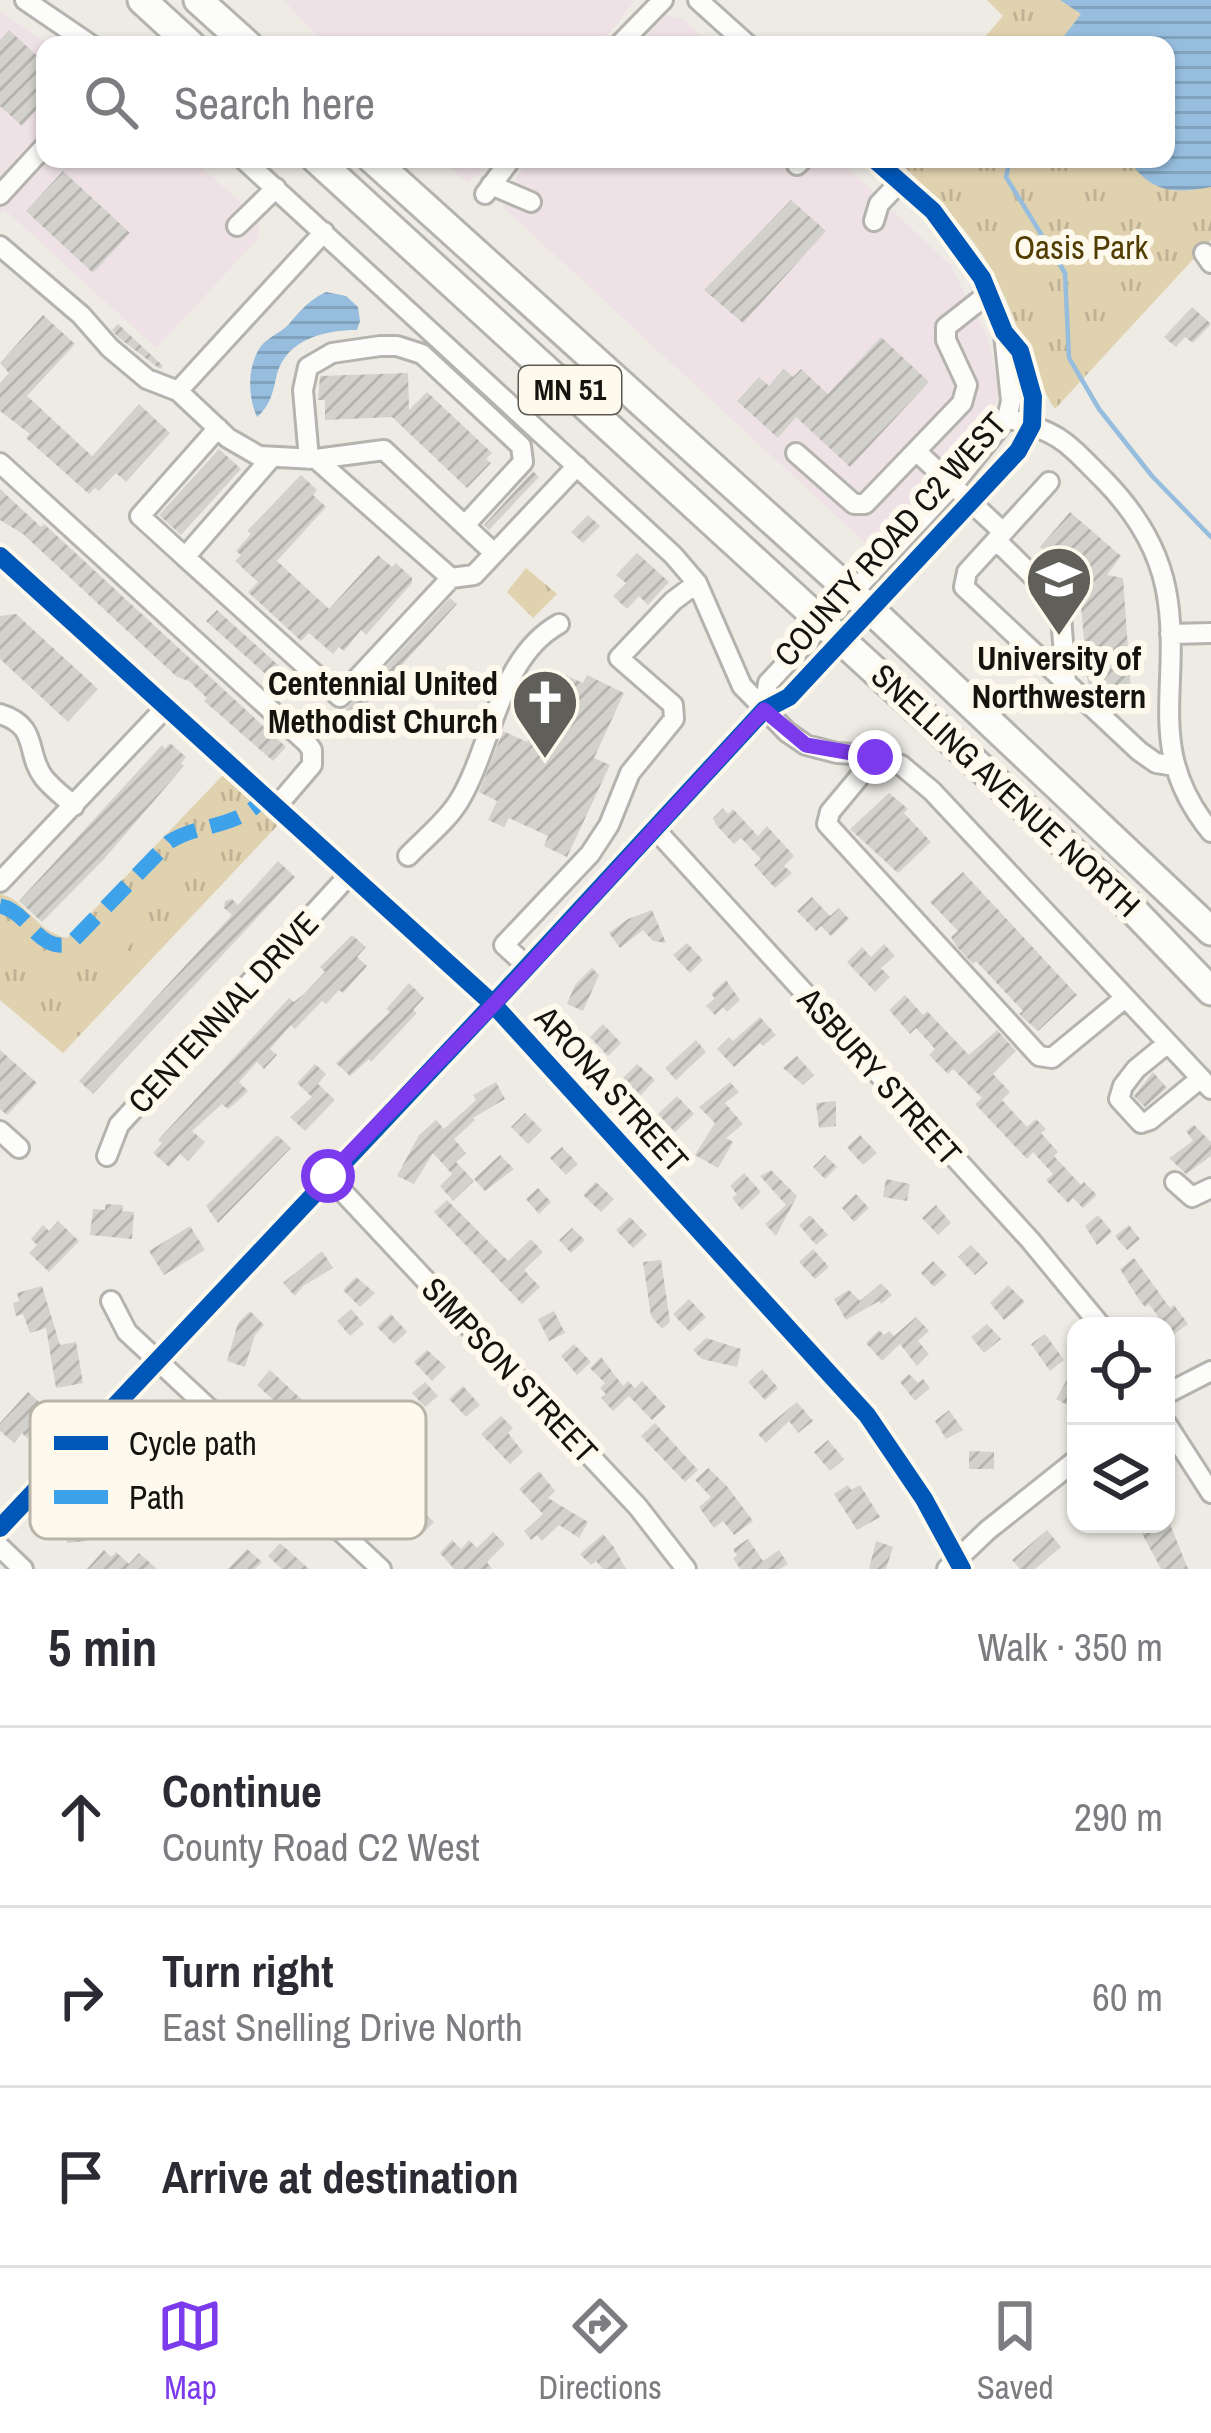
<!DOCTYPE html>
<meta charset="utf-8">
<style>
body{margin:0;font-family:"Archivo Narrow",sans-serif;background:#f2f2f3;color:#2b2b33}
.controls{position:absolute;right:36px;bottom:36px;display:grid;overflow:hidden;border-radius:24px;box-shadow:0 3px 9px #0004}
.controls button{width:108px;height:108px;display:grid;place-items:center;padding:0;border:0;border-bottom:3px solid #e1e1e2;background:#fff;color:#2b2b33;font:60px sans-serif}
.stop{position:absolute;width:36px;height:36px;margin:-27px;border:9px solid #7c3aed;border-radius:50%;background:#fff}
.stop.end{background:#7c3aed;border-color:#fff;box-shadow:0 3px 12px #0008}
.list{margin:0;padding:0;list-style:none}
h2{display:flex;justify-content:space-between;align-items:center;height:156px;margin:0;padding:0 48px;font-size:51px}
h2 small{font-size:39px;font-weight:400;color:#7c7c81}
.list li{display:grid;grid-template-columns:78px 1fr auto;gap:36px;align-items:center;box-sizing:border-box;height:180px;padding:0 48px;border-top:3px solid #e1e1e2}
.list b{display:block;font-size:45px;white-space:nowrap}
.list p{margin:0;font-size:39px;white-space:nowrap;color:#7c7c81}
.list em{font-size:39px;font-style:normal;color:#7c7c81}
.icon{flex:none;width:66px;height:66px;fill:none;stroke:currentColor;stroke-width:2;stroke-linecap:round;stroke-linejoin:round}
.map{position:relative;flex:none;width:1211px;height:1569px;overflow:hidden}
.search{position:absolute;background:#fff;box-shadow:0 3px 9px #0004;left:36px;right:36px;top:36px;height:132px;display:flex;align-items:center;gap:30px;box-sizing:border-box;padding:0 42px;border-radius:24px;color:#7c7c81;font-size:45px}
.sheet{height:696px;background:#fff}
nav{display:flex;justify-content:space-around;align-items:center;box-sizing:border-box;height:168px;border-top:3px solid #e1e1e2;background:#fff;font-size:33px;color:#7c7c81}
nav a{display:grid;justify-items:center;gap:6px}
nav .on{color:#7c3aed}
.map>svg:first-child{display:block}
.commercial{fill:#efe2e6}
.park{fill:url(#park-tufts)}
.pitch{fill:#e1d2af}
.water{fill:url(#water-rules)}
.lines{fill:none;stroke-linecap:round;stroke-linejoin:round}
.stream{stroke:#96bdde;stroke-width:4.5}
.building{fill:url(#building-hatch)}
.minor-casing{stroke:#b5b3ae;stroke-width:24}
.highway-casing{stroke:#b5b3ae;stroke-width:33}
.minor{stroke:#fcfcfb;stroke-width:18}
.highway{stroke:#fcfcfb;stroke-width:27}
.quiet{stroke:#3da2e9;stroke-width:15;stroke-dasharray:30 15;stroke-linecap:butt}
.cycleway-casing{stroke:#fef9ed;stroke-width:26}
.cycleway{stroke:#0057b8;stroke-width:18}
.route{stroke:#7c3aed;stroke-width:15}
.labels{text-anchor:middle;stroke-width:12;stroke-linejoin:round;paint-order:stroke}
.shield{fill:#fef9ed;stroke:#5a5851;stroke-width:3}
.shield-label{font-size:30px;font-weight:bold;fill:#14130e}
.park-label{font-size:33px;fill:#523d02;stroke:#fef9ed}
.street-label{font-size:33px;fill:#14130e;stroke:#fef9ed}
.poi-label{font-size:33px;font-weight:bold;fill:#14130e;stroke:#fef9ed}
.key{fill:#fef9ed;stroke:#b8b4aa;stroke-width:3}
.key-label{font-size:33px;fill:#14130e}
</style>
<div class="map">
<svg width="1211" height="1569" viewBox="0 0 1211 1569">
<defs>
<pattern id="park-tufts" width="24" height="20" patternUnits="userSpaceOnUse" patternTransform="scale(3)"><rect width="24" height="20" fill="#e1d2af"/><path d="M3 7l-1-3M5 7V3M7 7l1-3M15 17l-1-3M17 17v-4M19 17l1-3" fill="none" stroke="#c0b395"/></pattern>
<pattern id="water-rules" width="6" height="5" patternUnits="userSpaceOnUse" patternTransform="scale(3)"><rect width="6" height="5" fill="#96bdde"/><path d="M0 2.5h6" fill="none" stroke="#80a2bd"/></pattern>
<pattern id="building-hatch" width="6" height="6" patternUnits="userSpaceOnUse" patternTransform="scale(3)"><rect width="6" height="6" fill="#d3d1cb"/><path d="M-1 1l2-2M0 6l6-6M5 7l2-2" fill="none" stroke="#b4b3ad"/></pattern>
</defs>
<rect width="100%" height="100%" fill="#edebe4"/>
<path class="commercial" d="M284 0H635L600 45H325Z
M0 11 49 45H45V159H192L259 219 258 239 156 348 5 210 0 214Z
M666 15 683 19 712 45H639Z
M442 159H497L467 183Z
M532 159H839L951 266 988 338 999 387 993 419 872 549 502 206 518 175Z"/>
<path class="park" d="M987 0H1211V240L1055 409C1027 366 1017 317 993 273 969 228 932 195 897 159H1166V45H978L1003 16Z
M526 568 557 594 533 618 507 592Z
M223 775 278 825 63 1053 0 1000V894C26 899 34 931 67 938Z"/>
<path class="pitch" d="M108 915 135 940 112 964 85 939Z"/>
<path class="water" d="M1060 0H1211V187C1173 194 1151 193 1128 159H1166V45H1057L1081 14Z
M326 292 346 296 358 307 360 321 357 330C325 330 287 339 277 374 273 391 271 405 257 417 248 397 247 369 259 349 265 338 281 333 289 324 302 309 308 301 326 292Z"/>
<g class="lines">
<path class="stream" d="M1010 159 1006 177 1065 273 1069 358 1099 409 1152 476 1211 537"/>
</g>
<path class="building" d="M9 30 45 63V100L22 126 0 106V40Z
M63 171 130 233 93 273 26 211Z
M791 200 826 231 743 323 704 290Z
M1192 307 1211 324 1193 343 1185 337 1176 347 1164 337Z
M43 315 75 344 27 396 92 456 139 404 170 433 126 482 116 473 99 491 95 488 89 494 26 438 30 434 0 411V383L9 373 0 363Z
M118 324 163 366 160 369 119 338 112 330Z
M881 337 929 382 850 467 796 417 778 438 737 401 759 377 769 386 784 369 793 377 801 369 828 394Z
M408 373 409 410 427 392 492 453 486 459 491 463 467 488 392 417 325 420V400H318L320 376Z
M219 449 241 469 181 535 159 515Z
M533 471 539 477 489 530 484 525Z
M301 475 317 490 313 495 326 507 277 561 329 609 378 555 392 567 396 563 412 578V583L366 635 361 630 344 651 339 647 333 654 309 633 301 641 248 592 258 582 235 561 241 555 236 551 251 534 247 531Z
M0 489 41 527 44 524 286 747 273 761 204 701 207 698 189 681 177 677 23 534 0 520Z
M1070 512 1121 556 1107 575 1123 578 1131 692 1098 694 1088 684 1079 584 1040 547Z
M588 515 600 526 583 543 571 532Z
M637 553 669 582 648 605 639 596 627 609 613 596 626 583 616 575Z
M450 598 457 604 355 717 346 709Z
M217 610 288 674 278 685 206 621Z
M16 614 98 689 68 722 0 659V616Z
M559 672 583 683 587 675 624 693 594 758 610 765 567 857 544 846 548 836 509 818 504 827 488 820 497 801 479 792 503 731 527 742Z
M170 743 186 757 181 763 184 766 104 859 42 922 19 901 162 745 165 749Z
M889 793 908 809 904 813 931 842 898 873 850 829Z
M723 808 728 814 733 809 758 836 767 826 794 856 784 866 792 873 775 888 754 865 761 859 741 838 734 844 716 825 713 818Z
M278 861 295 877 93 1094 79 1081 232 915 224 908 225 901 232 899 238 905Z
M963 872 1077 995 1038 1031 1019 1014 1023 1011 976 961 973 964 957 947 951 937 958 931 930 902Z
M812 897 830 916 839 908 849 919 831 936 821 926 816 931 797 911Z
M652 910 666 943 653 941 643 930 620 948 609 933 628 919Z
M352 935 366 947 357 957 367 966 343 993 339 990 326 1004 322 1001 295 1029 291 1025 270 1049 277 1055 264 1069 257 1062 239 1082 248 1091 239 1100 228 1109 222 1104 192 1131 205 1142 188 1161 180 1154 169 1167 153 1153 162 1143 158 1140 289 998 294 1002 304 994 325 972 320 967Z
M687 943 703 960 690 973 673 955Z
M884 944 895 956 881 968 890 977 875 992 847 962 862 947 871 957Z
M592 968 599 975 583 1011 567 1004 575 985Z
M726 980 740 1000 727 1012 723 1007 715 1015 706 1006 715 998 711 994Z
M409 983 424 998 413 1010 417 1013 371 1062 369 1059 350 1076 336 1063 390 1012 386 1009Z
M905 995 923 1015 927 1011 969 1055 997 1030 1016 1051 993 1074 1010 1092 1002 1100 1027 1127 1036 1119 1046 1129 1041 1133 1058 1152 1054 1156 1081 1185 1084 1182 1097 1195 1083 1208 1073 1198 1068 1203 1046 1180 1053 1174 1033 1152 1027 1159 975 1104 982 1098 953 1069 948 1074 929 1055 935 1049 916 1028 910 1034 889 1010Z
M760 1017 776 1035 763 1046 760 1043 734 1067 717 1049 729 1037 733 1041Z
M603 1024 621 1043 608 1056 590 1037Z
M696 1040 706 1052 676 1080 665 1068Z
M0 1050 37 1083 7 1115 0 1109Z
M797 1056 814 1075 803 1085 783 1068Z
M315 1064 326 1074 318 1084 335 1100 305 1131 290 1117 312 1097 297 1083Z
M637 1064 655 1080 640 1096 622 1079Z
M1153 1072 1167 1088 1145 1107 1134 1096Z
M496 1082 505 1099 473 1118 475 1120 454 1139 466 1153 456 1162 474 1181 453 1201 440 1186 452 1174 433 1153 414 1184 397 1176 419 1135 436 1120 444 1129 476 1100 473 1095Z
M730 1082 739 1092 725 1103 743 1124 726 1138 733 1142 718 1168 695 1155 715 1123 699 1107Z
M677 1096 694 1114 675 1132 658 1114Z
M836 1101V1126L819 1128 816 1103Z
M525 1113 542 1130 528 1144 511 1127Z
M1194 1125 1211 1142V1156L1186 1174 1169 1158 1193 1141 1186 1131Z
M277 1135 291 1148 218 1223 206 1206Z
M860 1135 877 1153 863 1165 847 1147Z
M562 1147 578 1164 566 1175 550 1158Z
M500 1155 514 1169 485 1191 474 1179Z
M825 1155 837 1167 825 1179 813 1167Z
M771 1170 797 1196 776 1236 765 1224 786 1205 760 1176Z
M744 1173 761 1192 742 1210 732 1198 737 1194 730 1186Z
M886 1179 910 1184 907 1201 883 1197Z
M596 1182 614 1199 601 1212 583 1195Z
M538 1188 551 1202 539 1214 526 1199Z
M856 1194 869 1208 854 1222 842 1208Z
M447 1200 508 1261 531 1239 543 1252 524 1270 540 1287 522 1304 434 1212Z
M105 1204 123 1205 122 1211 134 1212 132 1239 90 1235 93 1209 105 1210Z
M936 1205 951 1223 938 1235 922 1218Z
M810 1215 828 1235 816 1245 799 1225Z
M1098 1215 1112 1232 1097 1245 1085 1226Z
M630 1217 647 1235 633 1248 616 1230Z
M58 1221 79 1241 49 1272 29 1253 37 1245 31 1239 43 1225 49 1231Z
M1129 1225 1140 1239 1127 1250 1115 1236Z
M190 1226 205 1250 164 1275 149 1251Z
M572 1228 585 1240 571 1253 559 1240Z
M971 1245 988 1263 975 1275 958 1257Z
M813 1249 829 1267 815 1279 799 1262Z
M322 1251 333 1268 303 1286 295 1296 283 1283Z
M1134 1258 1170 1308 1174 1305 1188 1324 1172 1336 1149 1304 1145 1307 1140 1301 1120 1269Z
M661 1260 670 1322 662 1329 651 1316 643 1262Z
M933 1261 947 1275 934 1287 921 1273Z
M356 1277 375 1293 360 1307 343 1290Z
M881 1283 892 1295 881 1304 879 1301 846 1320 834 1299 849 1290 860 1301Z
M1008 1285 1025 1302 1004 1320 990 1303Z
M42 1286 60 1345 76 1342 83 1383 56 1388 46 1328 30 1333 23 1314 16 1316 13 1303 19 1301 17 1293Z
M689 1299 706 1317 690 1332 673 1314Z
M351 1309 364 1324 350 1336 337 1321Z
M250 1311 264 1325 255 1335 245 1367 227 1361 238 1323Z
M554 1311 565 1333 549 1341 538 1319Z
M391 1314 407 1332 394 1344 377 1327Z
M916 1317 929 1331 918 1341 929 1354 917 1366 900 1344 882 1361 866 1343 879 1330 884 1335 889 1331 894 1336Z
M987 1324 1001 1339 984 1353 971 1337Z
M1045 1334 1064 1360 1050 1371 1031 1344Z
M706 1338 741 1349 737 1367 702 1359 693 1350Z
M574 1344 591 1362 577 1375 561 1356Z
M427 1350 446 1367 432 1381 414 1362Z
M601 1357 623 1386 628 1381 635 1388 642 1381 666 1407 652 1420 629 1396 613 1411 601 1398 606 1394 600 1388 605 1383 590 1368Z
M1076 1364V1398L1071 1407 1056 1399Z
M762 1369 778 1388 765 1400 748 1382Z
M270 1370 326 1422 340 1407 358 1424 342 1449 322 1431 316 1438 308 1432 257 1385Z
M909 1374 918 1383 923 1379 930 1388 915 1401 900 1382Z
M425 1382 438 1396 425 1407 412 1393Z
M463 1386 480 1405 466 1417 449 1399Z
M28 1392 45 1407 36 1417 41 1422 27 1438 22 1433 14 1443 0 1431V1423Z
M797 1402 813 1421 798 1433 789 1421 766 1443 758 1434Z
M949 1410 963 1430 946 1439 935 1421Z
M501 1416 513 1428 508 1433 523 1452 510 1464 481 1434Z
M655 1423 698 1470 685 1482 641 1436Z
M828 1440 844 1459 830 1471 814 1452Z
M969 1451 994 1452V1469H969Z
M390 1452 398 1460 414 1503 434 1522 420 1536 390 1505 385 1507 371 1471Z
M188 1455 262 1526 249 1541 184 1477 179 1483 170 1474Z
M708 1468 726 1485 753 1521 734 1535 723 1521 714 1528 699 1507 711 1497 695 1480Z
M539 1471 555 1491 548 1498 588 1522 579 1538 559 1525 542 1541 537 1535 531 1540 524 1531 543 1514 519 1489Z
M848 1485 851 1490 860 1485 880 1517 857 1530 834 1494Z
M86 1516 87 1541 67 1543 66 1517Z
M1137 1524H1170L1188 1569H1161Z
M1047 1530 1061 1547 1035 1569H1020L1012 1560Z
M493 1532 505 1544 487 1562 492 1569H454L440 1553 452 1540 461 1549 469 1540 477 1548Z
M603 1534 613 1546 626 1569H603L596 1561 591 1565 580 1554Z
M748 1539 763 1561 779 1550 788 1564 780 1569H740L733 1558 737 1556 733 1549Z
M876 1541 893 1547 886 1569H869Z
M280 1543 309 1569H282L268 1556Z
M247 1549 262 1562 255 1569H228Z
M104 1550 111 1557 116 1552 129 1564 139 1553 157 1569H87Z"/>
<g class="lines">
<defs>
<path id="minor" d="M25 0 91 45
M698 0 748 45
M619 45 663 0
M243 159 673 555 697 583 742 686 787 732 806 745 837 753 870 755 901 765 932 791 1211 1089
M797 165 803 159
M491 185 531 202
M485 194 511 159
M0 195 45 146
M874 221 879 204 900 182
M237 226 276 188
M0 246 81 315 110 348 147 379 178 391 228 438 259 456 316 459 451 578 474 575 577 466
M1204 253 1211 263
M178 391 324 232
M1007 418C1062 433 1066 442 1105 481 1138 515 1162 555 1168 602 1180 691 1145 751 1211 832
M218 428 140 516 185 557 272 457
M916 451 1003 532
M796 453 854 504H865L962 403 967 385 946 340V327L989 293
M309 459 303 390 308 367 332 353 380 346H397L422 354 521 446 523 462 465 525
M316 459 384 450 494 553
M0 463 307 743 312 750V765L276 807
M1049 482 967 572 964 587 1139 751 1156 763 1175 766
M996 540 1060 603 1066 682
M0 556 493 1004 867 1415 924 1499 962 1569
M185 557 340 697 451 578
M1170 634 1211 633
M764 710 768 683 953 485 1007 418 1011 401 1004 334
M0 714C40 726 25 754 44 778 52 788 64 797 74 806
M876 757 830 812 827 824 1039 1056 1052 1058 1125 998
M655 829 1030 1240 1101 1326
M408 856C424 839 447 821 459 801 493 745 498 658 559 624
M0 882 166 707
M528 967 504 945 590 854 609 825 630 773 674 719 673 705 619 658 673 601 697 583
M1168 1043 1136 1069 1123 1086 1119 1099 1141 1123 1150 1120 1201 1078
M0 1131 19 1148
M107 1156 119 1125 350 874
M328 1176 638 1507 686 1569
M1175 1182 1192 1197 1211 1188
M111 1301 127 1332 381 1569
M1166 1394 1211 1371
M1166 1423 1211 1493
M0 1528 493 1004 764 710 789 697 1018 451 1032 425 1033 397 1020 351 1004 332 982 278 933 211 874 159
M0 1547 23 1569
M947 1569 988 1530 1076 1460"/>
<path id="highway" d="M142 0 191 45
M198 0 248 45
M316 159 1111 887 1211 991
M372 159 870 609 1211 931"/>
</defs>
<use href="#minor" class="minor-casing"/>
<use href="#highway" class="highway-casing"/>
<use href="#minor" class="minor"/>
<use href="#highway" class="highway"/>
<path class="quiet" d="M0 906C29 911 37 953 70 944L169 842C199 823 233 829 259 803"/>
<defs>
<path id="cycleway" d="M0 556 493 1004 867 1415 924 1499 962 1569
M0 1528 493 1004 764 710 789 697 1018 451 1032 425 1033 397 1020 351 1004 332 982 278 933 211 874 159"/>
</defs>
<use href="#cycleway" class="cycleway-casing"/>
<use href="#cycleway" class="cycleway"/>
</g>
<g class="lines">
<path class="route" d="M328 1176 494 1004 764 710 806 745 875 757"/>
</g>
<defs>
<symbol id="university-pin" viewBox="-11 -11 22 30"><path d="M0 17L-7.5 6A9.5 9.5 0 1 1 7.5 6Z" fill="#605f59" stroke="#fef9ed"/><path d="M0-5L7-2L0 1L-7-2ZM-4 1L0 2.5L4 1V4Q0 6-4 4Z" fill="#fff"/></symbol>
<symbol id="church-pin" viewBox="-11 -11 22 30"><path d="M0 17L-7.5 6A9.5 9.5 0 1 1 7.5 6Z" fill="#605f59" stroke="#fef9ed"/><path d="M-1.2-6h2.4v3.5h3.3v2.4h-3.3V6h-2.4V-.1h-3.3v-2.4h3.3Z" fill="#fff"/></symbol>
</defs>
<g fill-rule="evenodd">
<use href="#university-pin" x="1021" y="541" width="76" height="104"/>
<use href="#church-pin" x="507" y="664" width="76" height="104"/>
</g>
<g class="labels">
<rect class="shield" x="519" y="366" width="102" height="48" rx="9"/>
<g class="shield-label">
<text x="570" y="400">MN 51</text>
</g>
<g class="park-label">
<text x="1081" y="259">Oasis Park</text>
</g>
<g class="street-label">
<text transform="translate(890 539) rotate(-48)" y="12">COUNTY ROAD C2 WEST</text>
<text transform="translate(1006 790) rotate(43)" y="12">SNELLING AVENUE NORTH</text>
<text transform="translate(223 1012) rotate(-47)" y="12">CENTENNIAL DRIVE</text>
<text transform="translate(880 1076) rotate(48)" y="12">ASBURY STREET</text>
<text transform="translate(612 1089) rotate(48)" y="12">ARONA STREET</text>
<text transform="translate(510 1370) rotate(47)" y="12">SIMPSON STREET</text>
</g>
<g class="poi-label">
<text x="1059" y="670">University of<tspan x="1059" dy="38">Northwestern</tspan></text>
<text x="498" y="695" text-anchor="end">Centennial United<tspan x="498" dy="38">Methodist Church</tspan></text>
</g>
</g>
<rect x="30" y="1401" width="396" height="138" rx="18" class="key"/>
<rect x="54" y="1436" width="54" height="14" fill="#0057b8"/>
<rect x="54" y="1490" width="54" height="14" fill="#3da2e9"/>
<g class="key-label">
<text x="129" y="1455">Cycle path</text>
<text x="129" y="1509">Path</text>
</g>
</svg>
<div class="controls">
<button><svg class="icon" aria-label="locate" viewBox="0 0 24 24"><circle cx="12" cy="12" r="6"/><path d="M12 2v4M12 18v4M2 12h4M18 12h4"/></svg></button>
<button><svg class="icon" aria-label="layers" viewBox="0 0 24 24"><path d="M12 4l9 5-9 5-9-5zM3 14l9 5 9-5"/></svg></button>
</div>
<div class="stop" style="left:328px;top:1176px"></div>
<div class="stop end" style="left:875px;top:757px"></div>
<div class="search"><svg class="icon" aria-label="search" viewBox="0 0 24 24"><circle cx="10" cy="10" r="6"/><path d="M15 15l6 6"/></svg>Search here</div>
</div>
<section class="sheet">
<h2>5 min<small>Walk · 350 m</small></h2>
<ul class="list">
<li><svg class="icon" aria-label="ahead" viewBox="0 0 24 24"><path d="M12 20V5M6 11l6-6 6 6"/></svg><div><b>Continue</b><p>County Road C2 West</p></div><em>290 m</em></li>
<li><svg class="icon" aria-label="right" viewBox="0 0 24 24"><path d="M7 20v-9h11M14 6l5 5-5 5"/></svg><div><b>Turn right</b><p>East Snelling Drive North</p></div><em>60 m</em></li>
<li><svg class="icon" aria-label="arrive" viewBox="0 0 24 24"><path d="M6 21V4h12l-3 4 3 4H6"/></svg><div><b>Arrive at destination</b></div></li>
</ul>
</section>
<nav>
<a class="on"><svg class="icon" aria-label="map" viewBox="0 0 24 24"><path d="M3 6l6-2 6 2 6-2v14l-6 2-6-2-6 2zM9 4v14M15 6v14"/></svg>Map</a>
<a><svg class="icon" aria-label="directions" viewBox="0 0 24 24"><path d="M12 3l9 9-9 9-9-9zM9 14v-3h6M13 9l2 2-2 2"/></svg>Directions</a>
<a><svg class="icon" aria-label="saved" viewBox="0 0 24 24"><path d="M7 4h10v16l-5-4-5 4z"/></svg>Saved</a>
</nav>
